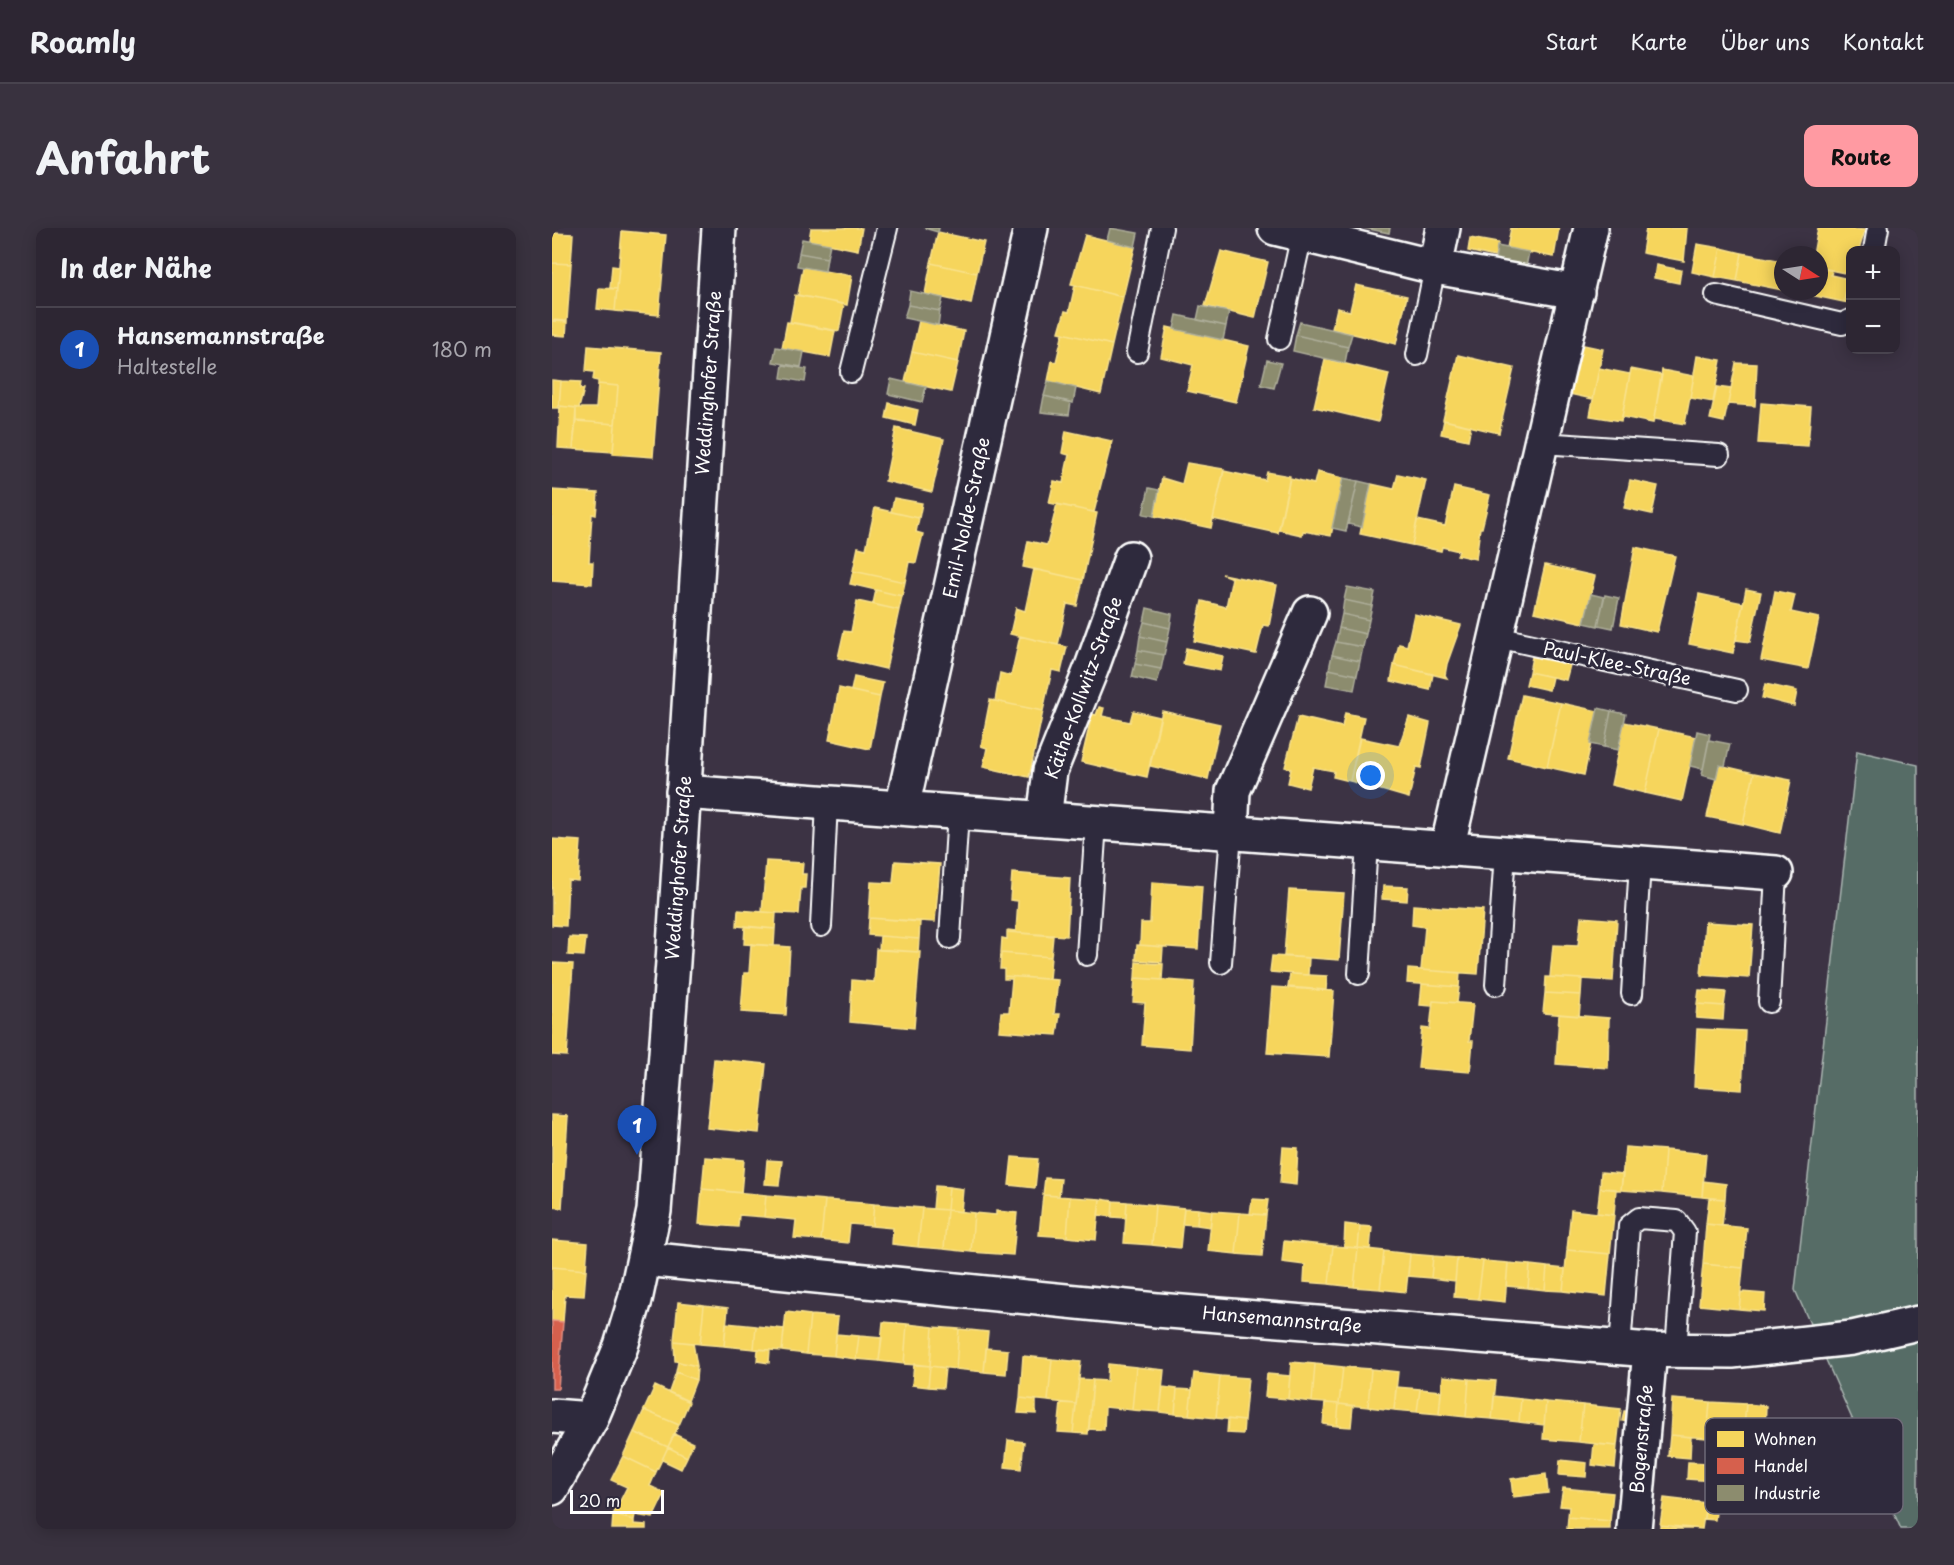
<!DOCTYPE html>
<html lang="de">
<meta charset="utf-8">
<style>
body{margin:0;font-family:"Playpen Sans",sans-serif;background:#39323f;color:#f1f3f6}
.controls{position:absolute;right:18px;top:18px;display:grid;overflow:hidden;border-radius:12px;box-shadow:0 3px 15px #0003}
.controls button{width:54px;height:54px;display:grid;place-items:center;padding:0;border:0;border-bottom:2px solid #48434e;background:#2d2633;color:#f1f3f6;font:30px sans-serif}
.compass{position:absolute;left:1222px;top:18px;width:54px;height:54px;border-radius:50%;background:#2d2633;box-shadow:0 3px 15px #0003;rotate:102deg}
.scale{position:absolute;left:18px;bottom:15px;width:94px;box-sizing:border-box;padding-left:6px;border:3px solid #fff;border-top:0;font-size:16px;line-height:21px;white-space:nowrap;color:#fff;-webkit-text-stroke:4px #2f2a3d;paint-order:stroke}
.you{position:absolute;left:819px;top:548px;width:21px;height:21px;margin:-15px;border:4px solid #fff;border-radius:50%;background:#1a73e8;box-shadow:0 0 0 9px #1a73e833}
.badge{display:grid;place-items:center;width:39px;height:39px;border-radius:50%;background:#ff9aa2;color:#fff;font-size:20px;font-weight:700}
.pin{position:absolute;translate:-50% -50px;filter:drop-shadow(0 2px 3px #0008)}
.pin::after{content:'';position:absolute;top:32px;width:21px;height:18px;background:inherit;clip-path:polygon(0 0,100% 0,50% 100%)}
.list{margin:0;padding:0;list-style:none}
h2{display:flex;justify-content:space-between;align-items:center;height:78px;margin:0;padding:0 24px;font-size:26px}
h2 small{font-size:20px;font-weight:400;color:#a7a5ac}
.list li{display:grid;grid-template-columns:39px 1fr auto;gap:18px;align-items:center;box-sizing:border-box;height:84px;padding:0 24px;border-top:2px solid #48434e}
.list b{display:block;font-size:22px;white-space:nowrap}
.list p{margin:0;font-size:20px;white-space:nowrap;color:#a7a5ac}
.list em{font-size:20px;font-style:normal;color:#a7a5ac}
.map{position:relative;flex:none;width:1366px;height:1301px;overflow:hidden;border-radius:12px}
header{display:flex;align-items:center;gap:36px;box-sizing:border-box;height:84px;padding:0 30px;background:#2d2633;border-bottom:2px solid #48434e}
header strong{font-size:28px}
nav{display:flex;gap:33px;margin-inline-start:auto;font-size:21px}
.intro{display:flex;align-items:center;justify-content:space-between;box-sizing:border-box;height:144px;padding:0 36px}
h1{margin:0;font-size:42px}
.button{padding:15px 27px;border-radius:12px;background:#ff9aa2;color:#111;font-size:21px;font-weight:700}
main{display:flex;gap:36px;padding:0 36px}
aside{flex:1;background:#2d2633;border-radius:12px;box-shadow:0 3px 15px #0003}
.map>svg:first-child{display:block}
.green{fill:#576c66;stroke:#abb6b2;stroke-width:1.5}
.homes{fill:#f6d55c;stroke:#f9e28d;stroke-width:1.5}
.shops{fill:#d6604d;stroke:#e29082;stroke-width:1.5}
.industry{fill:#8c8c6e;stroke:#aeae9a;stroke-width:1.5}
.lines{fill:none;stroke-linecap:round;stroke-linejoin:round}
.lane-casing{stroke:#fff;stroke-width:24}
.street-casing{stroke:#fff;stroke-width:38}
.secondary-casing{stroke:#fff;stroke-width:38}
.lane{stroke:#2f2a3d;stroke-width:20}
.street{stroke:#2f2a3d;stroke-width:33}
.secondary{stroke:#2f2a3d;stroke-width:33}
.labels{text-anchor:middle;stroke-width:6;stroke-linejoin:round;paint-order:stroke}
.street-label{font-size:18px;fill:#fff;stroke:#2f2a3d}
.key{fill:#2f2a3d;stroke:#6d6a77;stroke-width:1.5}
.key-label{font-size:16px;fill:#fff}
</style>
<header>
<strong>Roamly</strong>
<nav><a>Start</a><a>Karte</a><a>Über uns</a><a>Kontakt</a></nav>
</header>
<div class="intro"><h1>Anfahrt</h1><a class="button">Route</a></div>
<main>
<aside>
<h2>In der Nähe<small></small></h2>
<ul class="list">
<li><span class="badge" style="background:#1a4fb4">1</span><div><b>Hansemannstraße</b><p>Haltestelle</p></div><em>180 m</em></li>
</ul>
</aside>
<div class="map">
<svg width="1366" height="1301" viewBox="0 0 1366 1301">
<rect width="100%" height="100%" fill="#3c3344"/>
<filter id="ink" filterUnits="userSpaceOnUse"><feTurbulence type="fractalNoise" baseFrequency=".0167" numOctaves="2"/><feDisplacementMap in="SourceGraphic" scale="12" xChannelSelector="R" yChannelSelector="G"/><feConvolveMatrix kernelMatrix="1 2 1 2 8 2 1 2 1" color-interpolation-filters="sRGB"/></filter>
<g filter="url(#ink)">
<path class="green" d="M1305 523 1366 537V1301H1349L1243 1062Z"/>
<path class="homes" d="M259 0H310L306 22 257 12Z
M959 0H1007L1002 29 955 20Z
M1094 0H1135L1132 33 1090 25Z
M1266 0 1313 2 1307 22H1298V46L1267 40V27H1261Z
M70 3 114 7 107 87 63 83Z
M386 4 432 14 425 45 379 35Z
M0 5 21 6 19 36 0 35Z
M533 7 583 19 571 69 519 56Z
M918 10 946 15 943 29 916 23Z
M1145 16 1169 20 1163 49 1140 44Z
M1169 20 1190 25 1185 53 1163 49Z
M669 23 716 34 703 90 653 78Z
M1190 25 1231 33V62L1185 53Z
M0 35 19 36 15 93 0 92Z
M379 35 425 45 419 76 373 66Z
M1104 37 1129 42 1127 55 1102 50Z
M60 38 67 39 65 61 58 60Z
M251 39 300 48 295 77 246 67Z
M1269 40 1280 42 1279 47 1297 51 1292 74 1263 68 1264 63H1267Z
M1296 50H1298V75L1292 74Z
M523 57 571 69 560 117 507 104 513 83 517 84Z
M804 57 855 68 844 116 780 101 785 80 798 83Z
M47 60 65 61 63 83 45 81Z
M1236 63H1264L1263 68Z
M243 67 292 76 287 103 238 94Z
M0 93 15 94 14 108 0 107Z
M367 93 412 103 406 134 360 124Z
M235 94 283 103 278 129 230 120Z
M615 99 697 118 684 174 635 163 641 137 609 129Z
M511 105 560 117 549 166 496 153 500 133 504 134Z
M1027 116 1051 121 1041 171 1017 166Z
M36 118 109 124 101 229 61 226 66 158 46 156V153L41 152 42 144 34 143Z
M360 124 406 134 399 164 353 154Z
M906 127 962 140 947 205 891 192Z
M1145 128 1169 132 1161 174 1138 170Z
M773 131 837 146 826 194 762 179Z
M1184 135 1205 136 1203 178 1176 176Z
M1047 140 1078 146 1069 193 1038 188Z
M1079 141 1110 147 1101 195 1070 189Z
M1110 142 1142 148 1133 196 1102 191Z
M0 152 9 153 7 180H0Z
M9 153 29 154 28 161H32L27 180 7 178Z
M46 156 66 158 63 196 24 193V180H44Z
M1165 159 1179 161 1172 194 1158 191Z
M337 175 366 182 363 197 334 190Z
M1209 175 1259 179 1256 218 1206 215Z
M8 178 24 180 21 221 6 220Z
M892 192 919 198 916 212 889 206Z
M24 193 63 196 61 224 21 221Z
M344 200 392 211 380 264 333 253Z
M514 203 560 213 542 284 497 275 502 253 511 255 517 227 510 225Z
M635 235 672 241 659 300 602 288 610 250 630 256Z
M672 243 713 252 715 244 738 248 726 305 661 291Z
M765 244 791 250 779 308 751 303 750 307 727 302 738 250 762 256Z
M846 246 874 252 860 317 808 306 819 256 842 261Z
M1078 252 1106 258 1100 286 1072 280Z
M902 259 938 267 930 300H928L924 331 905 327 907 323 890 319 889 323 860 317 865 292 893 298Z
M0 262 46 265 44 287 40 286 38 317 37 334H41L40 356 0 353Z
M342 270 370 275 367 290 339 284Z
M505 276 545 285 531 352 471 339 476 313 495 317Z
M323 280 367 290 364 304 371 306 364 335 357 334 353 354 301 343 306 319 314 321Z
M1083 319 1123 328 1105 404 1069 396Z
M993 337 1043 348 1032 395 982 384Z
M482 341 531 352 525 378 515 376 506 417 458 406 464 380 473 383Z
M301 343 353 354 350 368 298 356Z
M670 346 725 357 717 398 711 397 704 426 642 413 650 373 674 379 680 350Z
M1194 361 1209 364 1198 414 1184 412Z
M324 362 350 368 347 382 321 376Z
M1223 363 1243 367 1239 384 1267 390 1256 441 1209 432Z
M1147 366 1191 375 1181 425 1137 416Z
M305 373 347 382 334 441 286 430 292 403 299 404Z
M862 386 909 397 895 436 893 447 895 450 842 437 847 416 855 418Z
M468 408 515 419 509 444 500 442 491 483 443 473 448 445 459 448Z
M634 420 671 428 668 443 631 436Z
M980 429 1018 437 1014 452 977 444Z
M842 437 881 446 878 462 839 453Z
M977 444 1000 449 997 462 974 457Z
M302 449 331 455 328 469 299 463Z
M1213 456 1245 463 1242 478 1210 470Z
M287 460 328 469 318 521 277 512Z
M970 467 1009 475 995 539 956 530Z
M438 472 491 483 477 549 431 539 435 520 429 518Z
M1009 475 1046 483 1032 547 995 539Z
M547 479 552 480 550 488 578 494 581 483 608 489 595 549 529 534 540 486 544 487Z
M610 483 668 496 656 551 598 538Z
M793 485 812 489 798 553 781 549 782 543 761 539 756 560 736 555 739 541 733 539 746 489 790 499Z
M857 489 878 495 869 540 864 539 857 570 798 553 808 510 847 518Z
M1072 494 1107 501 1093 565 1059 557Z
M1107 501 1144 509 1130 573 1093 565Z
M1167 537 1202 545 1191 596 1155 589Z
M1202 545 1239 552 1228 605 1191 596Z
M0 611 29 613 26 653 16 652 14 698 0 697Z
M214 633 251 635 250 646H254L253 660H249L247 686 210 684Z
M343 633 388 636 383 694 317 690 319 654 341 655Z
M460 645 518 650 515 708 455 704 456 702 464 703 466 673 458 672Z
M600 654 650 658 646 721 588 717 589 695H598Z
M831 658 856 659 855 673 830 671Z
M737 662 792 665 787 732 732 728Z
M861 677 931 682 926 746 869 742 873 699 860 697Z
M186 682 224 685 223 701 185 698Z
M1029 689 1065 692 1061 753 998 749 1001 717 1026 718Z
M317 690 368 694 367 711 316 707Z
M1153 694 1201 697 1197 750 1149 747Z
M193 698 223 701 222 718 192 716Z
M455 704 501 708 499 729 449 725 450 710 455 711Z
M328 708 367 711 366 724 327 722Z
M17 709 34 710 32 728 16 727Z
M199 716 238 719 234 787 189 784 192 745H197Z
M585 717 611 719 610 734 584 732Z
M324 721 368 724 362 800 298 794 300 752 322 754Z
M449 725 499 729 497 751 452 748V741H448Z
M720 728 757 730 756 747 718 744Z
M584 734 611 736 610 752 583 750Z
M0 735 21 736 15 828 0 827Z
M856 741 908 745 907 759 855 755Z
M738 746 775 748 774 762 736 759Z
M452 748 506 752 502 786H508L505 807 447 803 449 784H457L460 751H452Z
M994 749 1030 751 1029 767 993 765Z
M583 750 642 754 638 821 590 817 593 775 581 774Z
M870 756 907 759 905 775 881 773 880 778 868 777Z
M720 759 782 763 777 829 715 825Z
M1147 762 1174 764 1172 778 1145 776Z
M993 765 1029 767 1027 788 991 785Z
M881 773 921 776 917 813H921L918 844 866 840 870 800 878 801Z
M1145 776 1172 778 1171 792 1144 790Z
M1007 786 1057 790 1056 840 1004 836Z
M1145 801 1193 803 1190 862 1142 859Z
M162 831 214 836 207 905 155 900Z
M0 887 16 888 10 980 0 979Z
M731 919 746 920 744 957 728 955Z
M1073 919 1113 922 1110 965 1069 962Z
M1113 922 1154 926 1150 969 1110 965Z
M153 929 192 932 189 965 150 961Z
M460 929 486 931 483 960 457 957Z
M215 932 230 933 227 957 213 956Z
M1049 944 1071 946 1069 962 1048 960Z
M493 950 509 951 507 968 491 967Z
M1151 953 1174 956 1173 971 1150 969Z
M383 958 397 959 395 982 381 981Z
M397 959 411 961 409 984 395 982Z
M1048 960 1064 961 1062 987 1045 985Z
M150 961 214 967 212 989 187 987 186 999 147 996Z
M214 967 273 972 269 1012 242 1010 244 992 212 989Z
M491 967 518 969 515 1009 487 1007Z
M518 969 548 971 544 1012 515 1009Z
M1157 970 1173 971 1170 998 1154 996Z
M548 971 561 973 560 989 546 987Z
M700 971 716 972 714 987 698 986Z
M273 972 322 976 320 998 298 996 296 1015 269 1012Z
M561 973 575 974 574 990 560 989Z
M575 974 603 977 600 1017 572 1015Z
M322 976 370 980 366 1019 340 1016 341 1000 320 998Z
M603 977 632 980 628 1020 600 1017Z
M370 980 395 982 392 1021 366 1019Z
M632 980 646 981 645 997 630 996Z
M646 981 660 983 658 999 645 997Z
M395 982 422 985 419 1024 392 1021Z
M1019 982 1062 987 1058 1026 1015 1022Z
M444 983 465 985 461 1027 419 1024 422 985 444 987Z
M660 983 688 985 684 1026 656 1023Z
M688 985 714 987 710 1028 684 1026Z
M793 996 808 998 806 1020 792 1019Z
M1154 996 1195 1000 1191 1040 1151 1036Z
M808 998 820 999 818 1021 806 1020Z
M0 1012 36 1015 34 1042 0 1039Z
M732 1013 781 1018 777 1056 752 1054 753 1037 730 1034Z
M781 1018 806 1020 802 1059 777 1056Z
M806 1020 832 1023 828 1061 802 1059Z
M1015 1022 1058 1026 1054 1068 1011 1063Z
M832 1023 858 1026 854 1064 828 1061Z
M858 1026 881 1028 879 1050 856 1048Z
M881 1028 905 1030 903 1053 879 1050Z
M905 1030 931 1033 926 1071 902 1069Z
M931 1033 956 1035 953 1074 926 1071Z
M956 1035 978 1037 976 1060 954 1058Z
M1151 1036 1191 1040 1187 1081 1147 1077Z
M978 1037 995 1039 993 1062 976 1060Z
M0 1039 34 1042 32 1068 13 1067 11 1094 0 1093Z
M995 1039 1013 1041 1011 1063 993 1062Z
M1189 1064 1213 1066 1212 1083 1187 1081Z
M126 1074 152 1077 148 1116 122 1113Z
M152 1077 176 1080 172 1118 148 1116Z
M234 1084 258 1087 254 1126 230 1123Z
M258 1087 286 1089 282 1128 254 1126Z
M331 1094 355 1096 352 1136 327 1133Z
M174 1095 204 1098 202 1121 172 1118Z
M355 1096 381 1099 378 1138 352 1136Z
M204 1098 232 1101 230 1123 202 1121Z
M381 1099 407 1101 404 1141 378 1138Z
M407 1101 436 1104 432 1144 404 1141Z
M284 1106 307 1108 304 1131 282 1128Z
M307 1108 330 1110 327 1133 304 1131Z
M122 1113 141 1115 145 1138 123 1133Z
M434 1120 456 1122 454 1146 432 1144Z
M206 1121 218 1122 217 1135 205 1133Z
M471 1128 500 1131 496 1173 468 1170Z
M500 1131 529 1134 524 1176 496 1173Z
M126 1134 145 1138 144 1152 124 1144Z
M739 1134 763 1136 760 1174 736 1171Z
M362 1136 378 1138 376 1159 360 1157Z
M556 1136 584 1139 580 1182 553 1179 552 1202 537 1201 541 1152 555 1153Z
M763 1136 791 1139 787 1176 760 1174Z
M378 1138 393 1140 391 1160 376 1159Z
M584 1139 612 1142 608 1184 580 1182Z
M791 1139 819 1141 816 1179 787 1176Z
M819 1141 846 1144 842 1182 816 1179Z
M124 1144 144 1152 136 1173 117 1164Z
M642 1145 668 1148 664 1190 637 1187Z
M715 1146 738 1148 736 1171 713 1169Z
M668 1148 696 1150 692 1193 664 1190Z
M891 1148 917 1151 914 1189 887 1186Z
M527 1151 541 1152 536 1206 521 1205Z
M917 1151 944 1153 940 1191 914 1189Z
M103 1158 137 1174 127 1197 92 1182Z
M611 1159 625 1161 623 1186 608 1184Z
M844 1159 868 1161 865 1184 842 1182Z
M625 1161 640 1162 637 1187 623 1186Z
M868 1161 889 1163 887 1186 865 1184Z
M942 1168 969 1171 967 1194 940 1191Z
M468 1170 484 1172V1186L466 1185Z
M969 1171 994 1174 992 1197 967 1194Z
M1120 1171 1158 1174 1155 1210 1118 1207Z
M994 1174 1031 1177 1027 1214 991 1211Z
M1158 1174 1194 1176 1191 1213 1155 1210Z
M509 1175 524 1176 521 1205 506 1204Z
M773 1175 787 1176 785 1198 771 1196Z
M787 1176 801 1178 799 1199 785 1198Z
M1194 1176 1214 1178 1213 1201 1192 1199Z
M1031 1177 1069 1181 1065 1218 1027 1214Z
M92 1182 127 1197 116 1219 82 1204Z
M1072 1183H1077L1076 1194 1070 1193Z
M676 1191 692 1193 691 1206 675 1205Z
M82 1204 116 1219 104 1244 71 1228Z
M122 1206 141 1215 135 1229 116 1219Z
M1118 1207 1139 1209 1138 1230 1116 1228Z
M456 1212 472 1214 469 1241 453 1239Z
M1042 1216 1065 1218 1063 1240 1040 1237Z
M116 1219 135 1229 129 1241 110 1232Z
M71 1228 104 1244 98 1258 113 1265 101 1290 83 1287 82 1292 61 1287 75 1259 59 1252Z
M1008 1232 1035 1235 1034 1249 1007 1247Z
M1136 1234 1176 1236 1175 1254 1135 1251Z
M994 1246 996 1265 961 1269 959 1251Z
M1011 1260 1061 1265 1058 1293 1016 1289 1017 1279 1008 1278Z
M1112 1270 1154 1275 1150 1301 1108 1297Z
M1154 1275 1165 1276 1163 1292 1152 1291Z
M61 1287 82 1292V1296L94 1297V1301H60Z
M1016 1289 1058 1293V1301H1015Z
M1108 1297 1140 1301H1108Z"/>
<path class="shops" d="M0 1093 11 1094 6 1161H0Z"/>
<path class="industry" d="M372 0H387L386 4Z
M558 0 586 5 583 19 555 12Z
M812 0H838L837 5Z
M250 11 278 16 275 30 247 25Z
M945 18 977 24 974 39 943 32Z
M247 25 275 30 273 43 245 38Z
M358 63 391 70 388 83 356 77Z
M356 77 388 83 386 97 352 90Z
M648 78 677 84 674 98 645 92Z
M625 87 674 98 671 112 622 101Z
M748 94 800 106 796 119 744 107Z
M744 107 796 119 793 135 741 123Z
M224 119 252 124 249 139 221 134Z
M715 132 729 135 722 160 709 157Z
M231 137 255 141 253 154 229 150Z
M339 151 374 159 370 174 336 166Z
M496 153 524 160 521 175 492 168Z
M492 168 519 174 517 187 489 184Z
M791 250 806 253 794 303 780 300Z
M806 253 819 256 810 299 796 296Z
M597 260 607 262 602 288 591 286Z
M795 359 823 364 820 378 792 372Z
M1039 366 1052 369 1046 398 1032 395Z
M1053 367 1067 370 1061 400 1046 397Z
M792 372 820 378 817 392 790 386Z
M595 380 620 386 618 400 592 394Z
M790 386 817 392 814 406 787 400Z
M592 394 618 400 615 414 588 408Z
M787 400 814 406 811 419 784 414Z
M588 408 615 414 612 427 586 422Z
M784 414 811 419 808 433 780 427Z
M586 422 612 427 609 441 583 436Z
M780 427 808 433 805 447 777 441Z
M583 436 609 441 605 455 580 449Z
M777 441 805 447 802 462 774 457Z
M1046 480 1059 483 1052 519 1038 516Z
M1059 483 1074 486 1066 522 1052 519Z
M1145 503 1158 506 1151 541 1138 538Z
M1157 512 1178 516 1173 538 1167 537 1164 551 1150 547Z"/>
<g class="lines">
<defs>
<path id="lane" d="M1322 22 1326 0
M1164 67 1290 96 1298 92
M727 111 750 6
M585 124 610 0
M865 127 883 39
M299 144 335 0
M990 215 1167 227
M945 409 1185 462
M269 698 275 575
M398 710 406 585
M535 727 544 595
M669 735 679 605
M807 746 815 615
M944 757 953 625
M1080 766 1088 635
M1217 774 1224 645
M1068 1120 1077 998 1087 990 1125 993 1133 1004 1124 1122"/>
<path id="street" d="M723 0 883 39 1025 64
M883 39 891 0
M131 564 1224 645
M350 580 479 0
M492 591 498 543 540 439 579 330
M679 605 681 563 758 385
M895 621 1039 0
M93 1031 605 1082 1098 1122 1180 1123 1300 1110 1366 1095
M0 1188 39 1191
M1082 1301 1098 1122"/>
<path id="secondary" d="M0 1260 39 1191 69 1118 83 1072 102 983 121 734 167 0"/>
</defs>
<use href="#lane" class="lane-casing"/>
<use href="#street" class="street-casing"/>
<use href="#secondary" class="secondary-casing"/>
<use href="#lane" class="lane"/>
<use href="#street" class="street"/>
<use href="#secondary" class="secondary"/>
</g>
</g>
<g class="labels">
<g class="street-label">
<text transform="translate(157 155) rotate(-86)" y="6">Weddinghofer Straße</text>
<text transform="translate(415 290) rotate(-78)" y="6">Emil-Nolde-Straße</text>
<text transform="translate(1065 436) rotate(12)" y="6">Paul-Klee-Straße</text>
<text transform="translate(532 460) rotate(-70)" y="6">Käthe-Kollwitz-Straße</text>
<text transform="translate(127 640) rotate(-86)" y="6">Weddinghofer Straße</text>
<text transform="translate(730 1092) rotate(5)" y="6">Hansemannstraße</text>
<text transform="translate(1090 1211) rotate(-85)" y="6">Bogenstraße</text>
</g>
</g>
<rect x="1153" y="1190" width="198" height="96" rx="9" class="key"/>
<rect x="1165" y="1203" width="27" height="16" fill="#f6d55c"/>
<rect x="1165" y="1230" width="27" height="16" fill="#d6604d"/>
<rect x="1165" y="1257" width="27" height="16" fill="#8c8c6e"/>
<g class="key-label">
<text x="1202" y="1217">Wohnen</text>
<text x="1202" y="1244">Handel</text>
<text x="1202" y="1271">Industrie</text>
</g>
</svg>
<div class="controls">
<button>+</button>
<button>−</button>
</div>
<svg class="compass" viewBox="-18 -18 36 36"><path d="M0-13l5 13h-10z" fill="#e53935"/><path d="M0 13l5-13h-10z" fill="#a7a5ac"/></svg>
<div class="scale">20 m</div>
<div class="you"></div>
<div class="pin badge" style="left:85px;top:927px;background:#1a4fb4">1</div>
</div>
</main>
